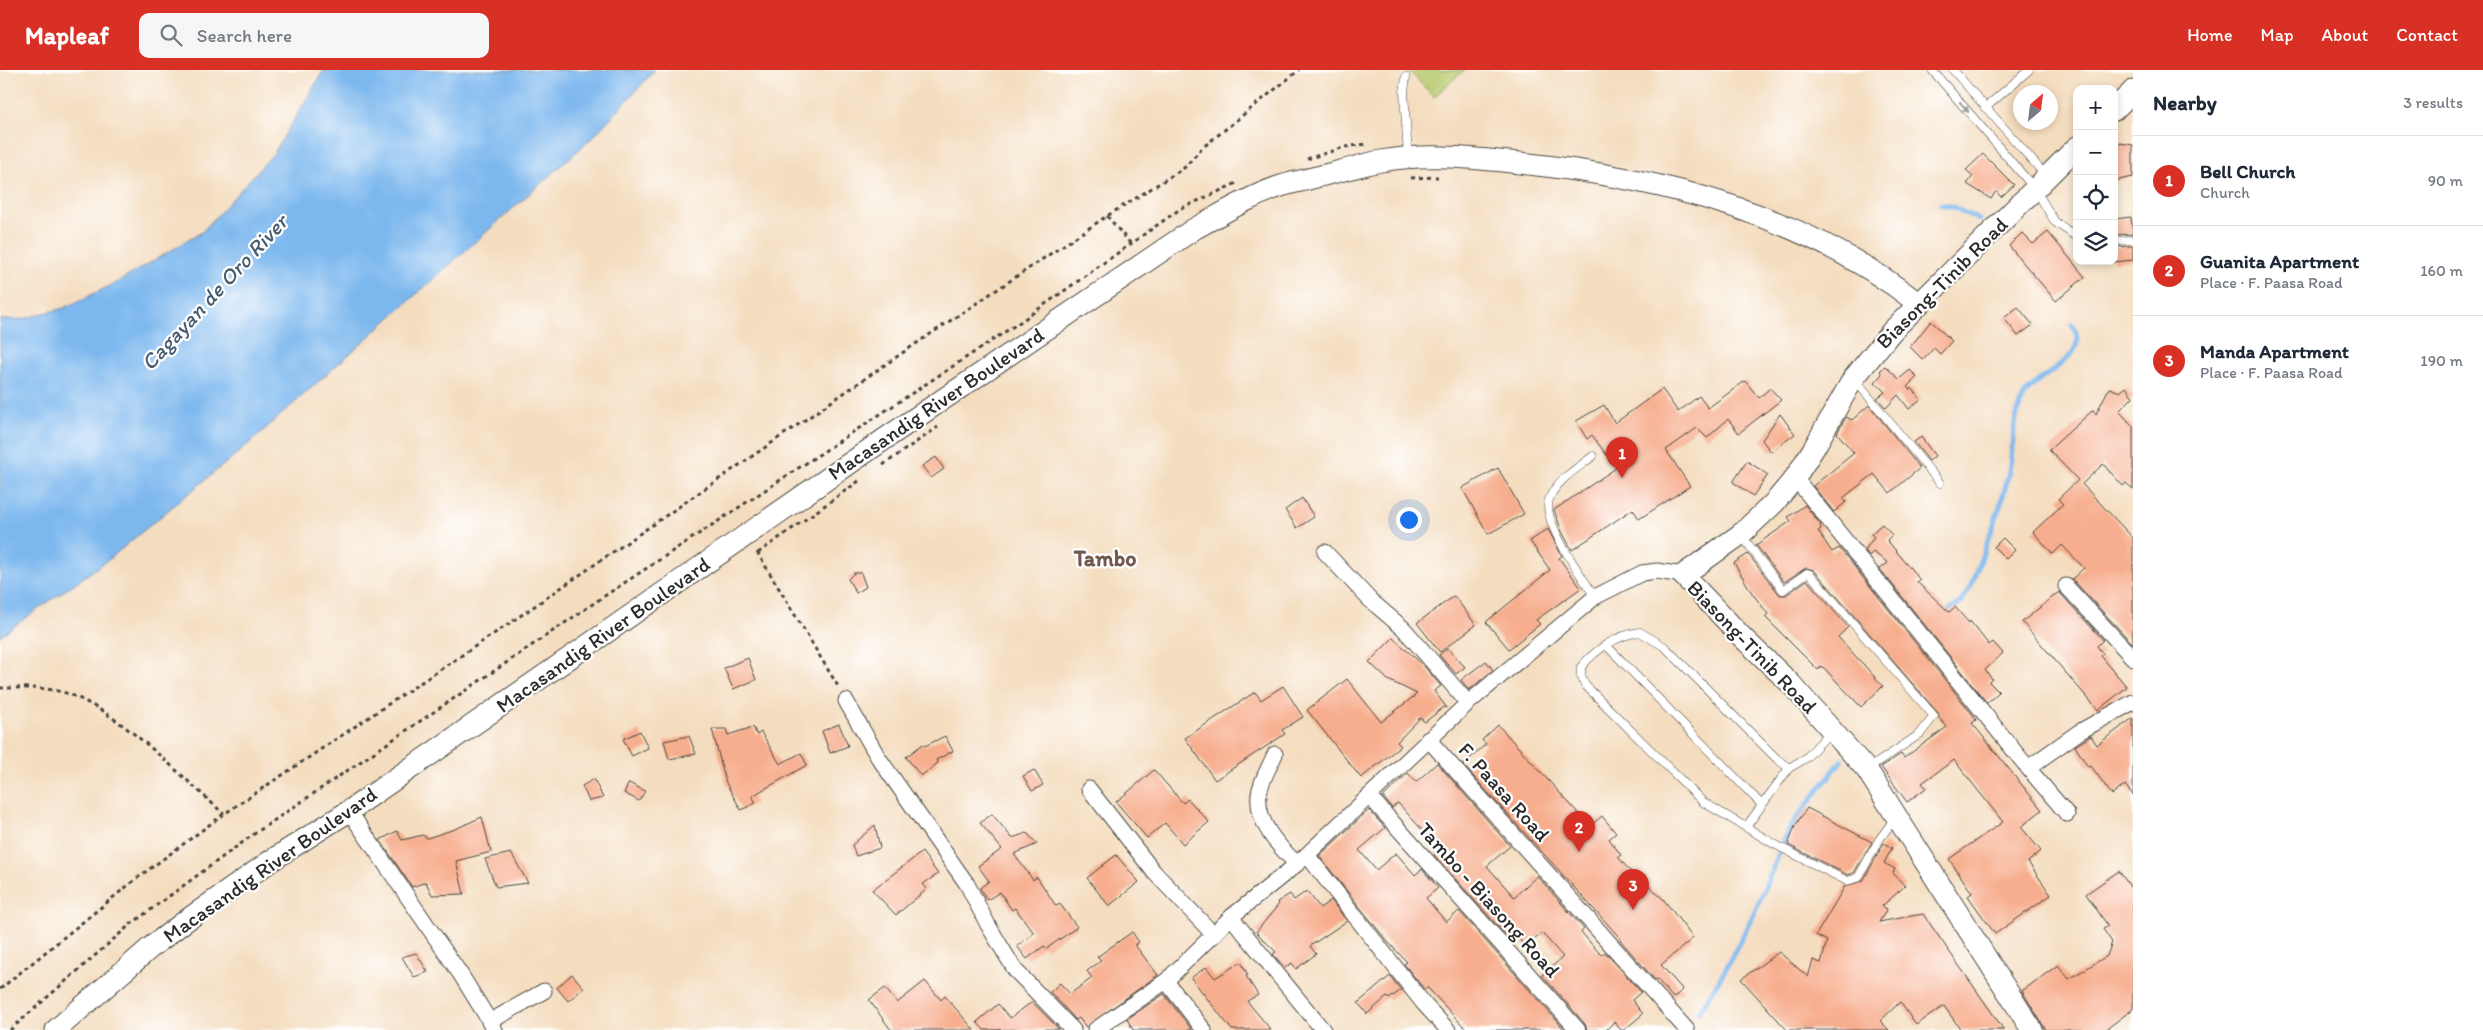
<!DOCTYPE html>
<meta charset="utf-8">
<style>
body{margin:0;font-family:Itim,sans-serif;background:#f6f6f7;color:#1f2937}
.controls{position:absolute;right:15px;top:15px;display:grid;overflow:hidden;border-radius:10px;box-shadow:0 2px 8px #0003}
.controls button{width:45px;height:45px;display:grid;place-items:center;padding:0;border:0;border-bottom:1px solid #e0e1e3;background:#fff;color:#1f2937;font:25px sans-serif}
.compass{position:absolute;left:2013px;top:15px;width:45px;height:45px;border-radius:50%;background:#fff;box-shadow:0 2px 8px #0003;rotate:28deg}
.you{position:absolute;left:1408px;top:449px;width:18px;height:18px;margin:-12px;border:4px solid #fff;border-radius:50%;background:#1a73e8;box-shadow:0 0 0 8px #1a73e833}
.badge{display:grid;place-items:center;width:32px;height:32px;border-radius:50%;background:#d93025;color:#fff;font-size:16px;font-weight:700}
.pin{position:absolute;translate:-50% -41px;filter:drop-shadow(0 1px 2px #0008)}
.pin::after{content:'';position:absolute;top:26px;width:18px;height:15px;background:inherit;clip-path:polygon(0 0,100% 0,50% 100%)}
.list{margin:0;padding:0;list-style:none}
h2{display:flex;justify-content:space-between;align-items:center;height:65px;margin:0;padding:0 20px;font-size:21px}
h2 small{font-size:16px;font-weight:400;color:#747a83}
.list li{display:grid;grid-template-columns:32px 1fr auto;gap:15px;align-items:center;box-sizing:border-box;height:90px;padding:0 20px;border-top:1px solid #e0e1e3}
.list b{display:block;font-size:19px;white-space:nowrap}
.list p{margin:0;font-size:16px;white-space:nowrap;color:#747a83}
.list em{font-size:16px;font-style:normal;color:#747a83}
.icon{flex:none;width:28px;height:28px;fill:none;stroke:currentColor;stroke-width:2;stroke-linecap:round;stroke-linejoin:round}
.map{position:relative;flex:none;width:2133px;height:960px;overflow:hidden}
header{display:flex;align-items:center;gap:30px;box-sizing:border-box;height:70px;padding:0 25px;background:#d93025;color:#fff}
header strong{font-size:24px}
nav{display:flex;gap:28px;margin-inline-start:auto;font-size:18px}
.search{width:350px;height:45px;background:#f6f6f7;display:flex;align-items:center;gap:12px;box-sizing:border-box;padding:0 18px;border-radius:10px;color:#747a83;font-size:19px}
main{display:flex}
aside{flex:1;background:#fff}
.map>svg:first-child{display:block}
.green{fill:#b8cb6e;stroke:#727b4c}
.water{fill:#7cb7ee;stroke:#54718c}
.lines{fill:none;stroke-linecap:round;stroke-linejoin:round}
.stream{stroke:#7cb7ee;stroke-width:5}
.building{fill:#f7ae8e}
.lane-casing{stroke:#494641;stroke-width:9}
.street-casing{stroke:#494641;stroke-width:17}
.secondary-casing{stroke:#494641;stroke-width:23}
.path{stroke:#494641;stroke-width:3;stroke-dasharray:4 4;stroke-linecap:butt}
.lane{stroke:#fff;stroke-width:8}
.street{stroke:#fff;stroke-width:15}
.secondary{stroke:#fff;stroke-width:21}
.oneway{fill:#a0a0a0}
.labels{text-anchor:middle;stroke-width:4.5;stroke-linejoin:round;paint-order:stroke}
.street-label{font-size:21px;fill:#2b2b2b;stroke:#fff}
.water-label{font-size:22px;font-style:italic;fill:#475c6f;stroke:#fff}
.neighbourhood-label{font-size:22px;font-weight:bold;fill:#72594e;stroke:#fff}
</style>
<header>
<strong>Mapleaf</strong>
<div class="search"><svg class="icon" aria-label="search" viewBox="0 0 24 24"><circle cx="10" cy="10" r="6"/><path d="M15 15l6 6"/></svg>Search here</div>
<nav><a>Home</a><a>Map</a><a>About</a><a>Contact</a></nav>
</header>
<main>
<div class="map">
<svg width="2133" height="960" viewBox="0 0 2133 960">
<rect width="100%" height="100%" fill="#fff"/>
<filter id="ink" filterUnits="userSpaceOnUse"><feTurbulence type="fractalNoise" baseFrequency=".02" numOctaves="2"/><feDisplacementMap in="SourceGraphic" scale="10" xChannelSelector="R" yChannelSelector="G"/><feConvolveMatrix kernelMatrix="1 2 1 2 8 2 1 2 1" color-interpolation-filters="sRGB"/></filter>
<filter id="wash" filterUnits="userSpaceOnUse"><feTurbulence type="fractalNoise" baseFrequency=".0096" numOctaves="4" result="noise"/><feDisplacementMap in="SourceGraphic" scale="20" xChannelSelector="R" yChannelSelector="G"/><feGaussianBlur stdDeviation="1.12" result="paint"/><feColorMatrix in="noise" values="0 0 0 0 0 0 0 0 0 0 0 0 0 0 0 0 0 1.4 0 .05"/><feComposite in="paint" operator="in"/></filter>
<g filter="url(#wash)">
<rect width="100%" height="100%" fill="#f4ddbf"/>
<path class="green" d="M1408 0H1464L1434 27Z"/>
<path class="water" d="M324 0H655L593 67 245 377 108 490 0 566V250L22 249 64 238 116 213 202 162 274 83Z"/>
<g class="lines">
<path class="stream" d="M1941 134 1953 137 1979 150
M1943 545 1961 532 1970 518C1983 481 2000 444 2008 406 2014 380 2011 352 2023 328 2035 303 2095 288 2072 255
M1699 942 1725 900 1754 844 1790 757 1842 690"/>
</g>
<g id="blocks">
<path class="building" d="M2120 73 2133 75V107L2114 111V80Z
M1983 84 2014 115 2001 127 1996 121 1991 129 1967 114 1973 106 1966 100Z
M2131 147 2133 164 2114 165V149Z
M2048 162 2085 207 2056 231 2009 176 2022 163 2033 174Z
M2133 176V190L2114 192V177Z
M2018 237 2033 255 2018 266 2004 248Z
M1931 251 1952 271 1940 284 1934 278 1923 290 1910 277Z
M1885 296 1899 309 1910 300 1917 307 1907 317 1910 320 1912 318 1921 330 1909 339 1898 325 1886 338 1877 328 1885 322 1875 312 1882 304 1880 301Z
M1745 311 1759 328 1770 318 1781 330 1739 363 1728 349 1707 368 1697 358 1666 380 1690 416 1639 449 1633 439 1572 480 1562 462 1554 440 1616 398 1592 365 1587 369 1576 351 1604 335 1615 353 1662 319 1678 342 1699 326 1708 338Z
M2126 317 2133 327 2119 341 2133 356V419L2126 413 2123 416 2103 394 2082 414 2133 468V574L2072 509 2084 498 2062 475 2053 484 2033 462 2063 434 2058 429 2078 410 2049 380 2093 340 2096 344 2109 318 2120 322Z
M1869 335 1920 398 1890 423 1874 404 1843 428 1846 432 1834 442 1813 416 1854 383 1837 363 1846 347 1852 350Z
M1780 344 1795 364 1771 382 1762 370Z
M1921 367 1935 386 1929 391 1914 372Z
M936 387 944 399 931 408 922 396Z
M1747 391 1768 405 1753 426 1733 412Z
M1498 398 1524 444 1488 464 1462 418Z
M1302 428 1314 447 1297 458 1285 440Z
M1805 435 1820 454 1821 459 1818 461 1832 482 1839 478 1849 490 1973 645 1976 650 1972 653 2042 740 2021 757 2041 781 2028 792 2051 825 1995 864 1968 826 1972 823 1949 789 2003 752 1954 690 1922 713 1926 718 1907 732 1881 697 1901 684 1904 688 1947 657 1939 648 1938 643 1814 500 1806 498 1784 512 1756 475 1791 451 1788 447Z
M1882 454 1892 465 1887 470 1920 510 1917 512 1949 542 1955 537 1969 553 1970 551 1989 575 1993 572 2003 583 1985 600 1992 609 1989 612 1999 622 1987 633 1880 499 1888 493 1873 482 1869 486 1865 480 1874 467 1871 464Z
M1548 459 1562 486 1559 488 1581 518 1536 550 1540 554 1509 579 1486 552 1550 500 1530 471Z
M2003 468 2015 480 2006 489 1994 477Z
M1748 484 1780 525H1786L1807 510 1848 557 1838 567 1883 616 1861 637 1822 596 1818 600 1765 547 1768 544 1752 523 1734 493Z
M854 503H861L866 517 856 523 848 509Z
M2059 522 2103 570 2097 576 2103 584 2101 586 2127 617 2098 640 2022 552Z
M1454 526 1476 555 1440 582 1417 553Z
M1393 568 1424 596 1441 616 1434 621 1447 638 1444 637 1425 652 1420 648 1397 672 1401 676 1361 708 1307 640 1347 609 1381 652 1417 624 1388 610 1369 592Z
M1448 578 1465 597 1456 604 1439 585Z
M748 588 756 610 733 619 724 598Z
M1486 591 1493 600 1469 620 1461 610Z
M1283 616 1303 647 1282 660 1285 664 1215 710 1185 668 1255 622 1261 630Z
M2133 648V725L2125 715 2112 725 2091 696 2088 697 2075 676 2091 666 2097 675Z
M839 654 848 676 830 683 822 661Z
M1498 655 1590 756 1602 746 1616 763 1609 769 1621 785 1618 787 1643 816 1646 813 1664 830 1693 868 1661 895 1683 920 1673 928 1657 909 1655 910 1620 870 1621 869 1463 695 1486 674 1482 670Z
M753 657 757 665 761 662 780 694 801 683 807 695 752 726 756 733 741 740 726 713 712 659H726L728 665Z
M640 661 648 678 632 686 623 669Z
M689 666 696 684 669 689 664 671Z
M945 666 953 681 936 690 938 693 921 706 906 687 923 674 925 676Z
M1437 693 1510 776 1487 796 1514 827 1537 806 1584 859 1581 862 1601 885 1605 882 1641 922 1632 930 1643 944 1624 960H1621L1614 952 1606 960H1587L1585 954 1542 905 1563 887 1542 863 1526 877 1517 867 1511 871 1434 785 1440 780 1398 733 1392 738 1383 727 1408 703 1416 712Z
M1034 700 1043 715 1032 721 1023 706Z
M1154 700 1183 733 1188 729 1209 752 1183 774 1165 753 1147 768 1116 732Z
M594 709 603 728 589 731 582 716Z
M629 713 645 721 639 731 624 723Z
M1807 738 1872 772 1854 803 1848 805 1788 775 1795 756Z
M1369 740 1385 758 1359 780 1376 800 1396 783 1415 805 1422 799 1438 818 1426 828 1446 852 1459 841 1565 960H1467L1427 917 1425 920 1404 894 1407 892 1387 871 1319 786Z
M992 744 1012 768 1027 763 1037 774 1014 784 1033 810 1037 807 1056 836 1060 834 1077 857 1046 879 1044 876 1027 889 1017 876 1034 863 1015 838 1012 840 1000 822 987 830 980 818 989 811 978 796 1002 779 980 753Z
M482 747 491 782 456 791 464 824 432 825 426 812 412 817 380 770 397 761 402 770 423 765 427 768 455 759Z
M875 755 880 778 856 786 852 775Z
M1884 773 1892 778 1884 793 1895 799 1893 803 1905 816 1882 836 1887 839 1879 852 1923 844 2004 960H1961L1944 936 1916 955 1900 932 1880 951 1889 960H1787L1741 909 1779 882 1808 907 1813 890 1821 893 1827 871 1816 865 1845 816 1863 811Z
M922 782 938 804 923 814 927 819 896 845 872 820Z
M511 783 528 813 496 817 485 789Z
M1116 785 1139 812 1109 836 1087 808Z
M2119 801 2133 821V939L2105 960H2046L2022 921 2058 895 2069 909 2107 886 2112 872 2103 859 2108 856 2086 824Z
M1307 821 1320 838 1331 830 1347 851 1310 876 1316 884 1296 899 1292 893 1285 898 1273 884 1276 882 1256 862 1279 834 1277 832 1290 824 1294 830Z
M1132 862 1139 872 1135 875 1158 905 1086 957 1079 948 1076 950 1050 922 1060 913 1070 924 1092 908 1087 901 1101 891 1097 887Z
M416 883 428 902 414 907 402 887Z
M1241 892 1248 905 1246 906 1258 925 1247 931 1271 960H1232L1191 908 1206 897 1215 908Z
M572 904 584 918 568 931 557 918Z
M1390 906 1401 920 1389 929 1387 927 1367 944 1358 933Z
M925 911 941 930 945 926 974 960H891L869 930 885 918 897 933Z
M1164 924 1192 960H1133L1127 949Z
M1032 932 1059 959 984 960 977 952 998 934 1010 948Z"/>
</g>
</g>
<g filter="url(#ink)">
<use href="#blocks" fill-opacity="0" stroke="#494641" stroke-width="1"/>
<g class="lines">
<defs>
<path id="lane" d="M1932 0 2035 119 2055 152 2077 167
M1953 0 2046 106
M1406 7 1404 22 1408 86
M1985 38 2029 0
M2114 171 2133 170
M1855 310 1940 413
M1593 386C1578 398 1555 411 1549 430 1541 451 1583 508 1595 527
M1742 466 1783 520 1807 503 1810 504 1934 646 1920 664 1868 699
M1606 575 1762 735
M1831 661 1806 688 1789 698 1777 689 1665 577 1640 562C1617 565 1596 579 1581 597V606L1585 615 1703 732 1776 775 1847 811 1858 808 1879 770 1895 748
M1746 757 1789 698"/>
<path id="street" d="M1795 408 2028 698 2079 662 2133 632
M1325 482 1370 530 1404 559 1468 633
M2066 516 2133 588
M846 631 878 687 967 814 988 855 1015 900 1073 960
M1428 669 1687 960
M1275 684C1270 696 1261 710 1259 724 1256 753 1278 776 1297 794
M2028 698 2067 744
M1089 719 1154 802 1214 865
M1370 727 1578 960
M349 741 461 905 495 960
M1307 785 1424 934 1448 960
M1231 847 1323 960
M1166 911 1204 960
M489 952 544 921
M1095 960 1166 911 1231 847 1297 794 1468 633 1595 527 1642 503 1657 501 1683 505"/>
<path id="secondary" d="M2114 40 2133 21
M56 960 150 878 184 852 272 790 349 741 889 366 1194 159C1223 143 1252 125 1284 115 1303 110 1322 106 1340 101 1354 98 1368 93 1381 91 1427 83 1474 88 1520 93 1662 108 1805 144 1919 234
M2032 960 1867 700 1790 613 1743 568 1683 505 1741 464 1774 433 1795 408 1814 378 1853 309 1892 261 2077 77"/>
</defs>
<use href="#lane" class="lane-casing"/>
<use href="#street" class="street-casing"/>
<use href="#secondary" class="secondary-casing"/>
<path class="path" d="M1307 89 1345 77 1366 74
M1411 108 1438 107
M1107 146 1130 173
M883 395 938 357
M757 482 839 618
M758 483 859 411
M0 618C25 618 53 616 76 627 129 651 180 705 224 744
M0 919 136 809 224 744 504 557 908 279 1107 146 1184 98 1202 78 1299 0
M10 960 131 854 254 764 603 527 1020 252 1180 139 1237 113"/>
<use href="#lane" class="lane"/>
<use href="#street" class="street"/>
<use href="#secondary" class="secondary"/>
</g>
<defs><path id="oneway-solid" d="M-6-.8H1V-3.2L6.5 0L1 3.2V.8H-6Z" transform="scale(1.25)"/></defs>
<use class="oneway" href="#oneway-solid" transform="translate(1964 37) rotate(50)"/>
</g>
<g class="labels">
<g class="street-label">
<text transform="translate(1942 213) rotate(-45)" y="7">Biasong-Tinib Road</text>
<text transform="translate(936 334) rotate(-34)" y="7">Macasandig River Boulevard</text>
<text transform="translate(603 565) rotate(-35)" y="7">Macasandig River Boulevard</text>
<text transform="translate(1752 577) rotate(46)" y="7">Biasong-Tinib Road</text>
<text transform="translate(1504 722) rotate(48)" y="7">F. Paasa Road</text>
<text transform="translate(270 795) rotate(-35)" y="7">Macasandig River Boulevard</text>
<text transform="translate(1489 830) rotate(48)" y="7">Tambo - Biasong Road</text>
</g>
<g class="water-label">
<text transform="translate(214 222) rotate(-47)" y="8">Cagayan de Oro River</text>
</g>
<g class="neighbourhood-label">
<text x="1105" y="496">Tambo</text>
</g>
</g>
</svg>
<div class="controls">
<button>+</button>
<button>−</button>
<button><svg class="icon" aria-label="locate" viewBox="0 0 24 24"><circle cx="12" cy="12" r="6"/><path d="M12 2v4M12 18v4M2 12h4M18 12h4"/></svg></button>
<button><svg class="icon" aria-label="layers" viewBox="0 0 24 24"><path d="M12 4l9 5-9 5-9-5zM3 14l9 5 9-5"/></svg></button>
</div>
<svg class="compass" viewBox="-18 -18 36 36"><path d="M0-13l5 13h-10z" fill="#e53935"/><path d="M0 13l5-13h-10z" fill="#747a83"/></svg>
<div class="you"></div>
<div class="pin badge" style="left:1622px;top:408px">1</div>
<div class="pin badge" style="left:1579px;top:782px">2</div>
<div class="pin badge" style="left:1633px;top:840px">3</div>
</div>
<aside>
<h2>Nearby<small>3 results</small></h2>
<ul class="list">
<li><span class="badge">1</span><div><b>Bell Church</b><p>Church</p></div><em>90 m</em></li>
<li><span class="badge">2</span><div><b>Guanita Apartment</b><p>Place · F. Paasa Road</p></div><em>160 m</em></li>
<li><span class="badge">3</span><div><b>Manda Apartment</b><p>Place · F. Paasa Road</p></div><em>190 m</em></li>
</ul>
</aside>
</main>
